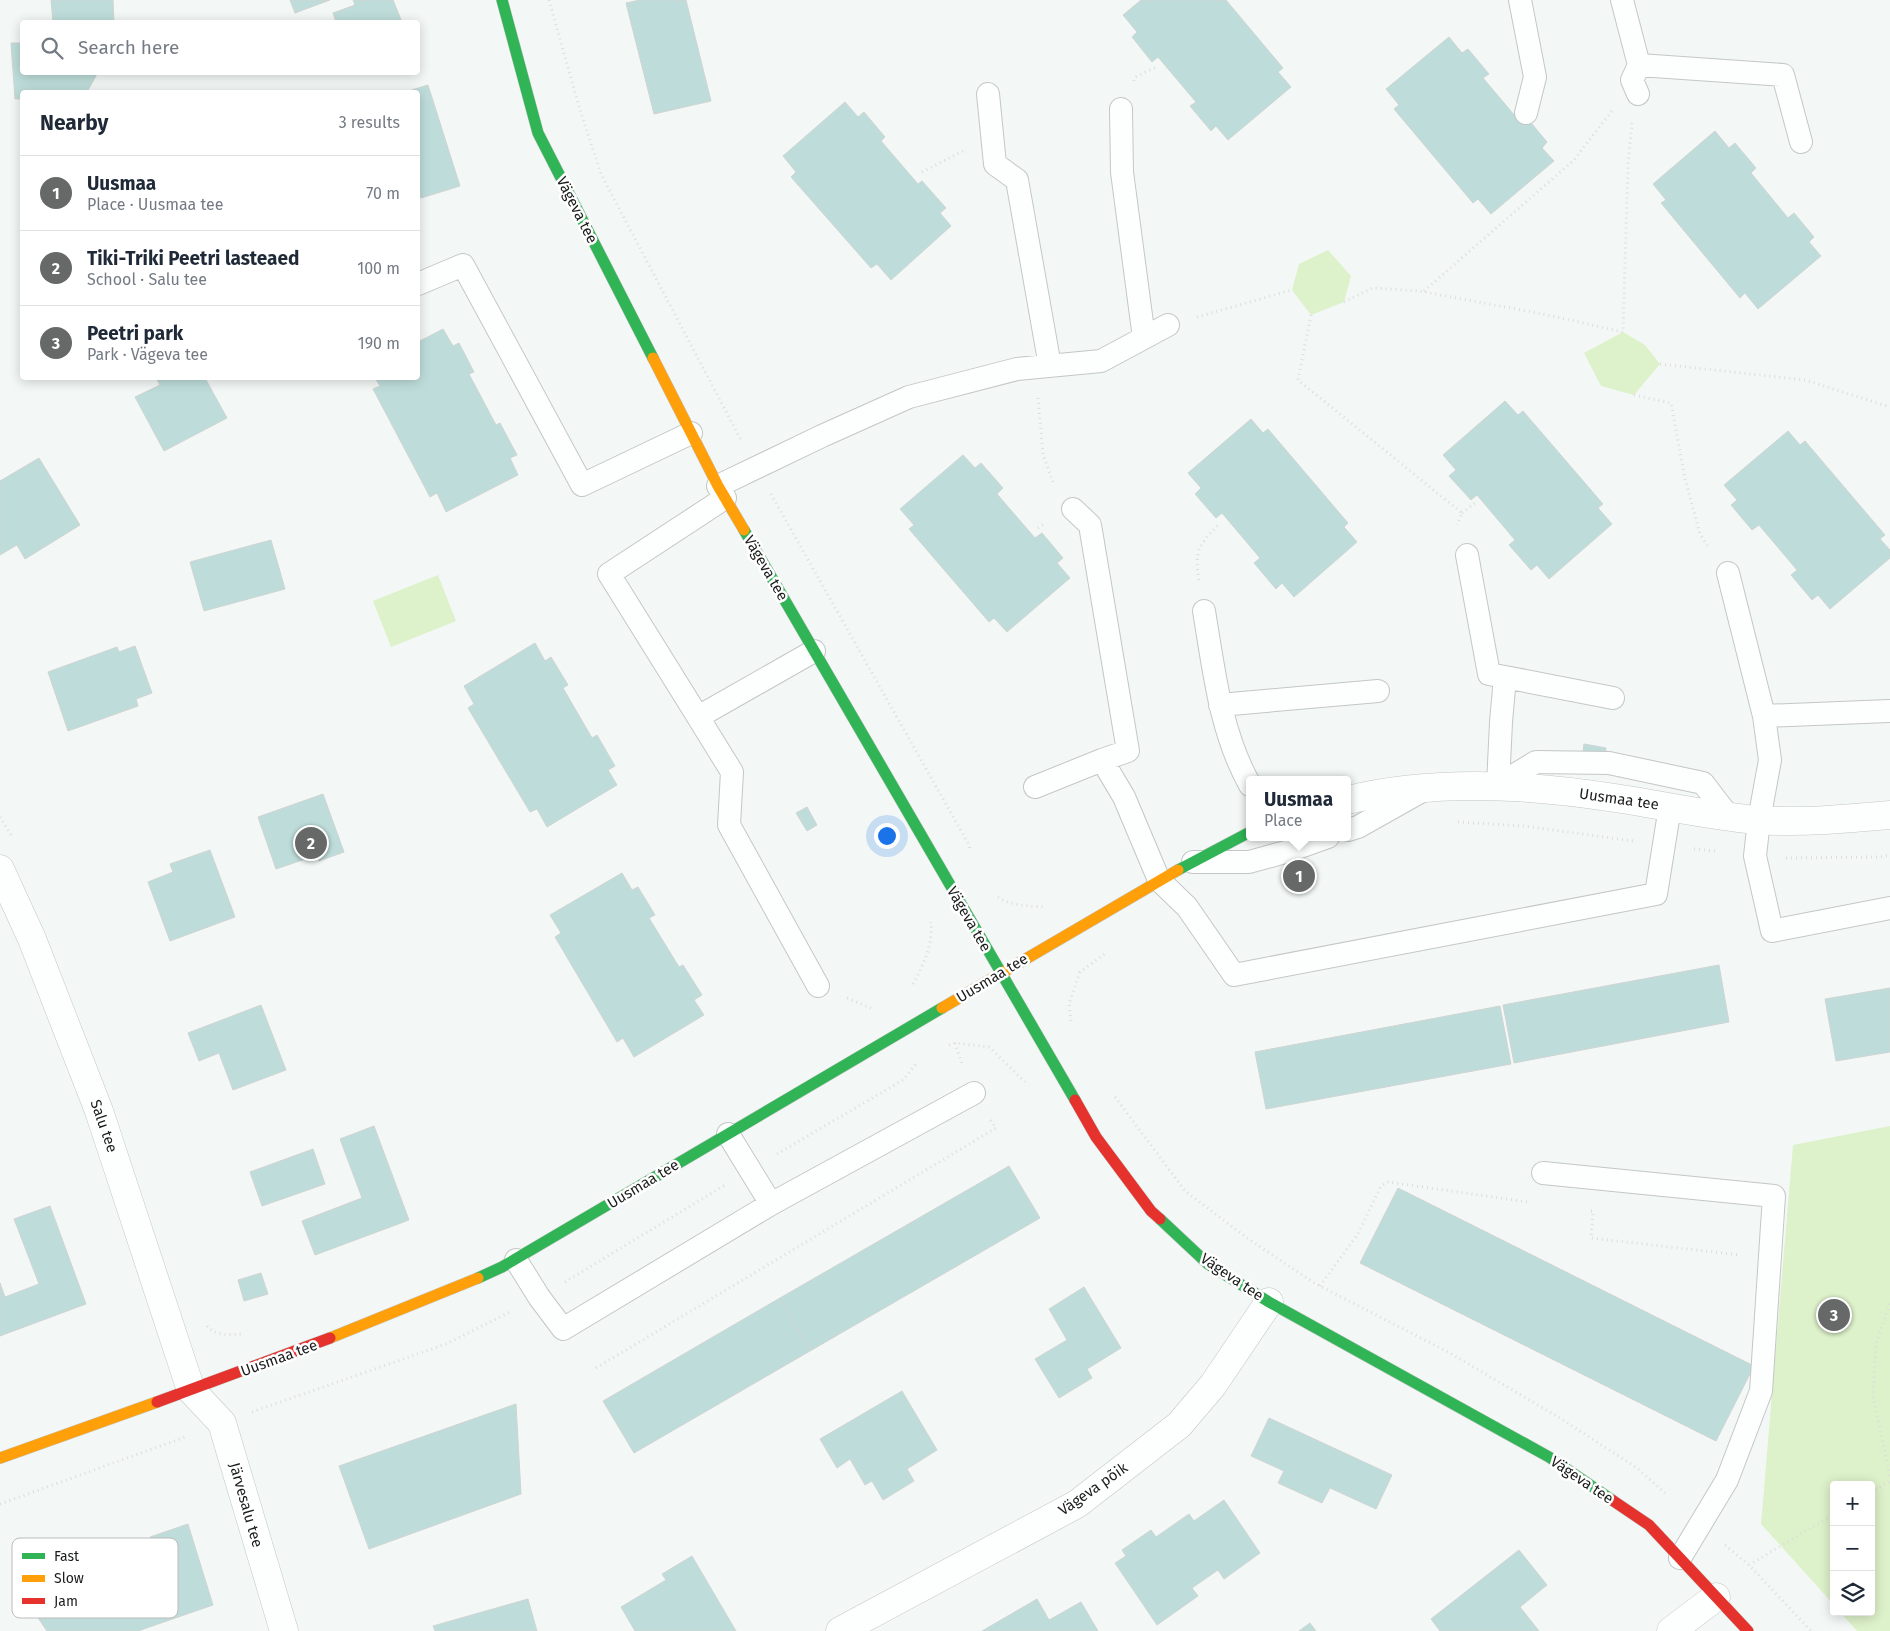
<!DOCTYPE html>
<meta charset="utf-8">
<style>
body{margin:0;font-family:"Fira Sans",sans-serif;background:#f2f2f3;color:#1f2937}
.controls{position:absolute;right:15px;bottom:15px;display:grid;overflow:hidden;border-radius:5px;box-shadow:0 2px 12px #0003}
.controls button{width:45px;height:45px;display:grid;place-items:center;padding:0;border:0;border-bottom:1px solid #e0e1e3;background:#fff;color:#1f2937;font:25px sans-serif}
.you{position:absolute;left:886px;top:835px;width:18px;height:18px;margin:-12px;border:4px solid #fff;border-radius:50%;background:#1a73e8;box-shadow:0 0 0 8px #1a73e833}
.badge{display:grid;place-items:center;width:32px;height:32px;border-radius:50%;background:#666968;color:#fff;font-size:16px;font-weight:700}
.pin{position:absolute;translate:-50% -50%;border:2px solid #fff;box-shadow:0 1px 5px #0006}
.popup{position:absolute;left:1246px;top:776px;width:105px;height:65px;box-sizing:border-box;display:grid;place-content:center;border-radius:5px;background:#fff;filter:drop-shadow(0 1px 4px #0005);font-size:16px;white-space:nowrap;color:#747a83}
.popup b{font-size:19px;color:#1f2937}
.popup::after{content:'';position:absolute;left:50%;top:100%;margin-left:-10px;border:10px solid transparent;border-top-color:#fff}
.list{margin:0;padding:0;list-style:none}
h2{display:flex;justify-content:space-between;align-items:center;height:65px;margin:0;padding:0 20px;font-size:21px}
h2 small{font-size:16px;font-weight:400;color:#747a83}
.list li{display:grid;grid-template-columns:32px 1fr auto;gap:15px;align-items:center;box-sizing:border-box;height:75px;padding:0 20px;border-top:1px solid #e0e1e3}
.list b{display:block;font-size:19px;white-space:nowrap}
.list p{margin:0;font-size:16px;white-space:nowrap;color:#747a83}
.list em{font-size:16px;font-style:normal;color:#747a83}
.icon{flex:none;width:28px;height:28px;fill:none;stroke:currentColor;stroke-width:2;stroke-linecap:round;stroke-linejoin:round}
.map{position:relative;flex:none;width:1890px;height:1631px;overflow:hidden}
.search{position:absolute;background:#fff;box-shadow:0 2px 12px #0003;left:20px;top:20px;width:400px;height:55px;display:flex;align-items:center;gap:12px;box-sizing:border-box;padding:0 18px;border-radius:5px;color:#747a83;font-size:19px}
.panel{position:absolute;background:#fff;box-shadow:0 2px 12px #0003;left:20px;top:90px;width:400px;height:290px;border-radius:5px}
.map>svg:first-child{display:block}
.green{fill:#ddf1ca}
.building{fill:#beddda;stroke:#d0d4d3}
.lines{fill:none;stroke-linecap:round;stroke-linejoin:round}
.lane-casing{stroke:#c3c7c6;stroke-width:24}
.street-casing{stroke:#c3c7c6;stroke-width:29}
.fast-casing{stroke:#c3c7c6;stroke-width:12}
.slow-casing{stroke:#c3c7c6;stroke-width:12}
.jam-casing{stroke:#c3c7c6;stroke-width:12}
.path{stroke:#dcdddc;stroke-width:3;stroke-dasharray:1 4;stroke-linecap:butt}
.lane{stroke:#fdfefe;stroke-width:22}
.street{stroke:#fdfefe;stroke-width:28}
.fast{stroke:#30b455;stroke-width:11}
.slow{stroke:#ff9f0a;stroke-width:11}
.jam{stroke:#e5322d;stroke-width:11}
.labels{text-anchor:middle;stroke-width:5;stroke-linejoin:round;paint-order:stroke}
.street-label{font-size:15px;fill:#1a1c1b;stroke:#fff}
.key{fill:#fff;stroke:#babbbb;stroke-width:1}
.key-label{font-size:14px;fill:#1a1c1b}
</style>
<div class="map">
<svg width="1890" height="1631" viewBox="0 0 1890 1631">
<rect width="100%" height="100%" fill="#f3f8f6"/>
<path class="green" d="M1328 250 1351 276 1344 302 1311 315 1292 290 1299 264Z
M1623 332 1645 345 1660 364 1634 395 1601 386 1584 353Z
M438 575 456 621 391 647 373 601Z
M1890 1126V1631H1857L1840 1612H1871V1485H1834V1605L1761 1524 1793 1145Z"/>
<path class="building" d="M51 0H113L114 22H53Z
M290 0H330L295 13Z
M353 0H393L402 22H336L333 13 355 5Z
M640 0H686L711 101 654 114 626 3Z
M1141 0H1226L1283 68 1278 72 1291 87 1228 140 1216 126 1211 131 1190 106 1196 102 1158 57 1152 62 1132 37 1137 32 1123 15Z
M1449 37 1462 53 1468 49 1489 74 1483 78 1521 123 1527 118 1547 142 1542 148 1554 161 1491 214 1478 199 1473 203 1394 109 1399 105 1386 89Z
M11 43H22V72H98L87 92H22V99H15Z
M428 85 460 186 421 198 418 187V92H405Z
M845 102 858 117 864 112 885 137 881 141 918 184 922 181 946 208 940 213 951 226 891 280 877 264 871 268 791 177 796 172 783 156Z
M1715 131 1729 148 1735 143 1756 168 1751 173 1788 218 1794 213 1814 237 1809 242 1821 256 1758 309 1745 293 1740 298 1661 203 1666 200 1653 184Z
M443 329 453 346 459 343 474 372 469 374 496 425 500 423 517 455 510 458 518 475 446 512 437 493 430 497 373 389 380 386 375 378H418V342Z
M156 378H205L227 418 164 451 135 397 160 385Z
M1505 401 1518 415 1523 411 1603 504 1598 508 1612 524 1549 579 1537 565 1531 570 1509 545 1515 540 1477 495 1471 500 1449 476 1456 470 1443 455Z
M1251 419 1263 433 1268 429 1348 523 1344 527 1357 542 1294 597 1282 583 1276 589 1254 563 1260 558 1222 513 1216 518 1195 494 1201 488 1188 473Z
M1788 431 1800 445 1805 441 1885 535 1880 539 1890 550V558L1830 609 1818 595 1812 600 1791 575 1797 570 1759 525 1752 530 1731 505 1737 500 1724 485Z
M963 455 975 468 981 463 1003 488 997 494 1035 538 1042 533 1063 558 1057 563 1070 578 1007 632 994 618 989 622 909 529 914 525 900 509Z
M39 458 80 525 25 559 17 545 0 555V481Z
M271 540 285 589 204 611 190 562Z
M535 643 545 661 551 657 568 685 563 688 592 738 597 735 615 766 608 770 617 785 547 827 537 809 530 812 468 708 474 704 464 686Z
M135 646 152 693 136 699 138 706 68 731 48 672 117 647 119 652Z
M1584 744 1606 748 1605 756 1583 752Z
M323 794 344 852 319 861 317 855 276 869 258 817Z
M807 807 817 825 807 831 796 813Z
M210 850 235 917 170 941 148 882 173 872 170 864Z
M1308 868 1311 877 1290 884 1287 875Z
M622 873 632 890 638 887 655 915 649 918 679 967 683 965 702 995 694 1000 704 1015 634 1057 623 1038 617 1042 555 937 561 933 550 915Z
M1719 965 1729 1022 1514 1063 1503 1005Z
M1890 988V1052L1836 1061 1825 999Z
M261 1005 286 1070 233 1090 219 1053 199 1061 188 1033Z
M1500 1006 1511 1064 1266 1109 1255 1052Z
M374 1126 409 1220 315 1255 302 1221 362 1198 340 1139Z
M313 1149 325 1184 262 1206 250 1172Z
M1009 1166 1040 1218 810 1351 780 1298Z
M1398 1188 1754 1366 1716 1441 1360 1263Z
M50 1206 86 1304 0 1336V1283L5 1297 39 1284 14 1219Z
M261 1273 268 1294 244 1301 238 1280Z
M1084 1287 1121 1348 1087 1369 1092 1378 1059 1398 1035 1359 1067 1340 1049 1309Z
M780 1298 810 1351 634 1453 603 1401Z
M902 1391 937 1450 907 1469 914 1481 883 1500 872 1481 865 1485 850 1459 837 1468 820 1439Z
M516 1404 521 1494 369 1549 339 1466Z
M1269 1418 1392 1475 1376 1509 1330 1488 1322 1503 1278 1483 1284 1471 1251 1456Z
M1224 1500 1260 1553 1224 1579 1218 1570 1192 1588 1198 1596 1157 1625 1115 1563 1126 1556 1122 1550 1151 1530 1156 1537 1189 1514 1194 1521Z
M188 1524 213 1605 138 1631H47L17 1587 47 1577 53 1595 157 1559 150 1537Z
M1519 1550 1547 1585 1520 1607 1539 1631H1440L1431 1619Z
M692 1556 736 1631H635L621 1607 666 1580 662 1574Z
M528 1599 537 1631H435L433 1626Z
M1037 1599 1049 1620 1081 1602 1098 1631H982Z
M1310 1623 1316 1631H1299Z"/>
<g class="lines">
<defs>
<path id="lane" d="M1520 0 1535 77 1526 113
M1622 0 1639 65 1632 80 1638 94
M1639 65 1783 75 1801 142
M988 94 995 164 1017 180 1050 366
M1121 109 1122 172 1144 338
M418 284 463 265 582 485 691 433
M718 486 822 436 909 397 1017 369 1101 361 1168 325
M725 498 609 574 698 717 814 651
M1073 509 1090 525 1128 751 1102 760 1124 797 1159 880 1187 907 1234 975 1656 894 1670 807
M1467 555 1489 674 1505 677 1501 722 1498 785
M1728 573 1764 716 1770 760 1759 820 1755 856 1772 931 1890 908
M1204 611C1214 670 1220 732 1250 785
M1505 677 1613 698
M1220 705 1378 691
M1764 716 1889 711
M698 717 732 772 729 825 818 986
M1498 785 1536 762 1609 763 1703 783 1729 817
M1035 787 1102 760
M1348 830 1358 827 1422 791
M1193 862H1249L1289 851 1328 837
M728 1134 771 1204 974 1093
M1543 1173 1774 1196 1761 1391 1727 1480 1680 1558
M516 1260 539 1297 563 1329 771 1204"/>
<path id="street" d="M1348 800C1435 779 1527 784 1615 798 1662 805 1710 816 1758 820 1802 823 1846 819 1890 815
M0 869 32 939 99 1111 191 1390 222 1423 284 1631
M840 1631 1077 1504 1179 1425 1213 1385 1269 1302
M1671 1631 1716 1597"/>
<path id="fast" d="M502 0 538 133 653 358
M744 530 1075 1100
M1178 870 1250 832
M1160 1219 1208 1264 1269 1302 1549 1457 1612 1500
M478 1278 502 1267 942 1008"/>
<path id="slow" d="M653 358 718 486 744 530
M942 1008 1178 870
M330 1338 478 1278
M0 1458 157 1402"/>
<path id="jam" d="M1075 1100 1096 1137 1151 1211 1160 1219
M157 1402 330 1338
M1612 1500 1649 1525 1748 1631"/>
</defs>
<use href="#lane" class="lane-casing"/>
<use href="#street" class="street-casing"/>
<use href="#fast" class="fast-casing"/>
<use href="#slow" class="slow-casing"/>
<use href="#jam" class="jam-casing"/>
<path class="path" d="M549 0 578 103 601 174 741 440
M1134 81 1135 77 1156 67
M922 172 963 151
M1424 291 1573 161 1612 111
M1344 302 1372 288 1419 291 1543 314 1623 332 1628 165 1632 123
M1311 315 1298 380 1462 513 1457 525
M1197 317 1292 290
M1660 364 1805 380 1890 407
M1634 395 1671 403 1685 479 1700 534 1709 548
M1038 398 1043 454 1054 485
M771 494 969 845 970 851
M1462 513 1475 503
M1038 528 1045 523
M1199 580C1194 551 1199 545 1219 524
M0 817 13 838
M1458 822 1524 826 1633 841
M1694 849 1715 851
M1786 858 1879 857 1890 855
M998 897C1010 906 1031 906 1045 907
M913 984C924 964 933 945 931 922
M847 998 873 1009
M1071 1021 1069 1004 1080 972 1106 953
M955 1043 963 1066
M949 1045 955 1043 989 1047 1025 1082
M1115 1097 1185 1191 1247 1238 1316 1284 1450 1353 1560 1418 1637 1468 1665 1493
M777 1154 903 1080 916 1064
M1591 1211H1593L1591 1238 1740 1255
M565 1282 725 1185
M1320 1286 1358 1234 1381 1186 1388 1182 1528 1202
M1890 1304 1876 1343 1873 1396 1890 1476
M207 1326C215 1336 229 1335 241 1334
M596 1368 996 1128 989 1118
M252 1412 446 1344 512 1311
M1871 1492 1890 1481
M0 1504 188 1436
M1725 1545 1749 1565 1811 1631
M1749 1565 1834 1514"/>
<use href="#lane" class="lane"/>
<use href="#street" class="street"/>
<use href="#fast" class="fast"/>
<use href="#slow" class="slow"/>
<use href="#jam" class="jam"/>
</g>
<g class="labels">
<g class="street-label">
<text transform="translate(577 210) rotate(63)" y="5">Vägeva tee</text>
<text transform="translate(766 568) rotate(60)" y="5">Vägeva tee</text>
<text transform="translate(1619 799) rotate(8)" y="5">Uusmaa tee</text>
<text transform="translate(969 919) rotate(60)" y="5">Vägeva tee</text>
<text transform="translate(992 978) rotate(-31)" y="5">Uusmaa tee</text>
<text transform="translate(104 1126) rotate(71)" y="5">Salu tee</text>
<text transform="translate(643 1184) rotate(-31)" y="5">Uusmaa tee</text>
<text transform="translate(1232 1277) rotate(34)" y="5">Vägeva tee</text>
<text transform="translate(279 1358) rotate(-20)" y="5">Uusmaa tee</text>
<text transform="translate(1582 1480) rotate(34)" y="5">Vägeva tee</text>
<text transform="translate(1093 1489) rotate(-35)" y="5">Vägeva põik</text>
<text transform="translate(246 1505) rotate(74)" y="5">Järvesalu tee</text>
</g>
</g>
<rect x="12" y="1538" width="166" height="80" rx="8" class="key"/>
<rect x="22" y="1553" width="23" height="6" fill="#30b455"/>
<rect x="22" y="1575" width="23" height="7" fill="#ff9f0a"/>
<rect x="22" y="1598" width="23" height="6" fill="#e5322d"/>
<g class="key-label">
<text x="54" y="1561">Fast</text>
<text x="54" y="1583">Slow</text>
<text x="54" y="1606">Jam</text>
</g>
</svg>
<div class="controls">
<button>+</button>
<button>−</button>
<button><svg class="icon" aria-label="layers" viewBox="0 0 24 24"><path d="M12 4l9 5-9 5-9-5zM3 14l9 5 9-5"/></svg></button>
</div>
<div class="you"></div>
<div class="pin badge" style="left:1299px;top:876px">1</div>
<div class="popup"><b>Uusmaa</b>Place</div>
<div class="pin badge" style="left:311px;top:843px">2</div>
<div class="pin badge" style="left:1834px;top:1315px">3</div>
<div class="search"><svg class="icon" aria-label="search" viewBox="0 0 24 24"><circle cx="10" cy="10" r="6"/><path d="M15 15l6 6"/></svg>Search here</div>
<section class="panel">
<h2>Nearby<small>3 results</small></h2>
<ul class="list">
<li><span class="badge">1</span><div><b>Uusmaa</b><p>Place · Uusmaa tee</p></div><em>70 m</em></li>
<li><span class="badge">2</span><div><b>Tiki-Triki Peetri lasteaed</b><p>School · Salu tee</p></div><em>100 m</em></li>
<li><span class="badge">3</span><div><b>Peetri park</b><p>Park · Vägeva tee</p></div><em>190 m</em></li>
</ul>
</section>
</div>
